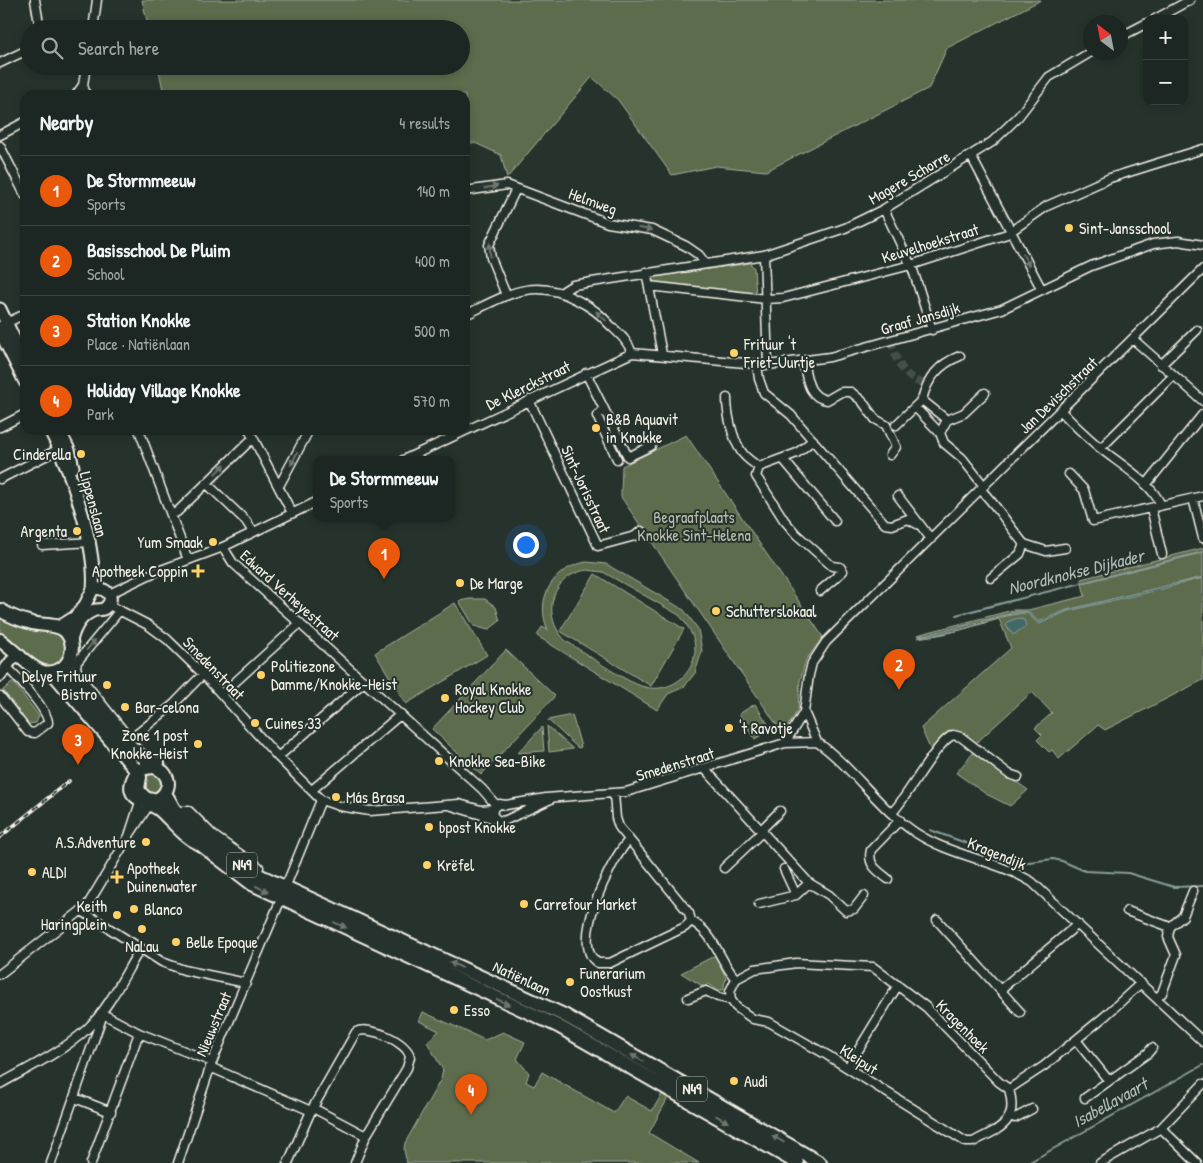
<!DOCTYPE html>
<meta charset="utf-8">
<style>
body{margin:0;font-family:"Patrick Hand",sans-serif;background:#29322f;color:#f1f3f6}
.controls{position:absolute;right:15px;top:15px;display:grid;overflow:hidden;border-radius:10px;box-shadow:0 2px 8px #0003}
.controls button{width:45px;height:45px;display:grid;place-items:center;padding:0;border:0;border-bottom:1px solid #3a4340;background:#1c2622;color:#f1f3f6;font:25px sans-serif}
.compass{position:absolute;left:1083px;top:15px;width:45px;height:45px;border-radius:50%;background:#1c2622;box-shadow:0 2px 8px #0003;rotate:328deg}
.you{position:absolute;left:525px;top:544px;width:18px;height:18px;margin:-12px;border:4px solid #fff;border-radius:50%;background:#1a73e8;box-shadow:0 0 0 8px #1a73e833}
.badge{display:grid;place-items:center;width:32px;height:32px;border-radius:50%;background:#ea580c;color:#fff;font-size:16px;font-weight:700}
.pin{position:absolute;translate:-50% -41px;filter:drop-shadow(0 1px 2px #0008)}
.pin::after{content:'';position:absolute;top:26px;width:18px;height:15px;background:inherit;clip-path:polygon(0 0,100% 0,50% 100%)}
.popup{position:absolute;left:313px;top:456px;width:142px;height:65px;box-sizing:border-box;display:grid;place-content:center;border-radius:10px;background:#1c2622;filter:drop-shadow(0 1px 4px #0005);font-size:16px;white-space:nowrap;color:#a0a5a5}
.popup b{font-size:19px;color:#f1f3f6}
.popup::after{content:'';position:absolute;left:50%;top:100%;margin-left:-10px;border:10px solid transparent;border-top-color:#1c2622}
.list{margin:0;padding:0;list-style:none}
h2{display:flex;justify-content:space-between;align-items:center;height:65px;margin:0;padding:0 20px;font-size:21px}
h2 small{font-size:16px;font-weight:400;color:#a0a5a5}
.list li{display:grid;grid-template-columns:32px 1fr auto;gap:15px;align-items:center;box-sizing:border-box;height:70px;padding:0 20px;border-top:1px solid #3a4340}
.list b{display:block;font-size:19px;white-space:nowrap}
.list p{margin:0;font-size:16px;white-space:nowrap;color:#a0a5a5}
.list em{font-size:16px;font-style:normal;color:#a0a5a5}
.icon{flex:none;width:28px;height:28px;fill:none;stroke:currentColor;stroke-width:2;stroke-linecap:round;stroke-linejoin:round}
.map{position:relative;flex:none;width:1203px;height:1163px;overflow:hidden}
.search{position:absolute;background:#1c2622;box-shadow:0 2px 8px #0003;left:20px;top:20px;width:450px;height:55px;display:flex;align-items:center;gap:12px;box-sizing:border-box;padding:0 18px;border-radius:28px;color:#a0a5a5;font-size:19px}
.panel{position:absolute;background:#1c2622;box-shadow:0 2px 8px #0003;left:20px;top:90px;width:450px;height:345px;border-radius:15px}
.map>svg:first-child{display:block}
.green{fill:#5d6c4e;stroke:#a8ae9b;fill-rule:evenodd}
.water{fill:#436768;stroke:#8a9e9b}
.lines{fill:none;stroke-linecap:round;stroke-linejoin:round}
.stream{stroke:#8a9e9b;stroke-width:2}
.minor-tunnel{stroke:#455049;stroke-width:8;stroke-dasharray:8 4;stroke-linecap:butt}
.minor-casing{stroke:#f4f1e8;stroke-width:11}
.tertiary-casing{stroke:#f4f1e8;stroke-width:14}
.secondary-casing{stroke:#f4f1e8;stroke-width:15}
.primary-casing{stroke:#f4f1e8;stroke-width:16}
.minor{stroke:#26332d;stroke-width:8}
.tertiary{stroke:#26332d;stroke-width:10}
.secondary{stroke:#26332d;stroke-width:11}
.primary{stroke:#26332d;stroke-width:12}
.rail-casing{stroke:#f4f1e8;stroke-width:4}
.rail{stroke:#26332d;stroke-width:2;stroke-dasharray:5.5;stroke-linecap:butt}
.oneway{fill:#6e766e}
.poi-dot{fill:#ffd166;stroke:#26332d;stroke-width:2}
.labels{text-anchor:middle;stroke-width:4;stroke-linejoin:round;paint-order:stroke}
.shield{fill:#26332d;stroke:#b6b8b0;stroke-width:1}
.shield-label{font-size:15px;font-weight:bold;fill:#f4f1e8}
.street-label{font-size:16px;fill:#f4f1e8;stroke:#26332d}
.poi-label{font-size:16px;fill:#f4f1e8;stroke:#26332d;text-anchor:start}
.park-label{font-size:16px;fill:#b8bcaa;stroke:#26332d}
.water-label{font-size:18px;font-style:italic;fill:#adbab5;stroke:#26332d}
</style>
<div class="map">
<svg width="1203" height="1163" viewBox="0 0 1203 1163">
<rect width="100%" height="100%" fill="#26332d"/>
<filter id="ink" filterUnits="userSpaceOnUse"><feTurbulence type="fractalNoise" baseFrequency=".02" numOctaves="2"/><feDisplacementMap in="SourceGraphic" scale="10" xChannelSelector="R" yChannelSelector="G"/><feConvolveMatrix kernelMatrix="1 2 1 2 8 2 1 2 1" color-interpolation-filters="sRGB"/></filter>
<g filter="url(#ink)">
<path class="green" d="M142 0H1041L947 48 929 88 766 171 716 166 672 175 618 100 592 77 507 178 501 155 475 143H465V95H164L158 66H461V29H149Z
M750 263 754 268 756 296 661 286 653 283V277Z
M686 435 823 637 806 660 800 681 798 710 783 734 621 497 622 466Z
M1203 548V577L1067 610 1039 622 1028 612H1016L958 628 919 636C950 639 994 614 1027 613L1039 624 1068 611 1203 578V680L1105 730 1098 725 1059 759 1052 750 1049 752 1037 740 1042 735 1035 728 1052 713 1032 692 975 744 959 733 951 731 931 751 921 728 1011 648 999 619 957 631 918 638 917 635 1013 610H1028L1085 596 1081 579Z
M587 562 606 564 684 610 698 629 702 651 695 673 684 687 668 694 657 710 537 636 542 627 548 630C534 599 553 567 587 562ZM587 570 603 572 679 615C691 629 700 645 692 664 684 682 664 692 645 687 626 683 584 652 566 641 540 616 551 575 587 570Z
M595 574 684 629 651 686 560 631Z
M470 599H485L496 607 500 621 488 630 474 626 459 601Z
M455 603 487 655 406 704 375 653Z
M0 612 60 632 69 648 60 664C36 671 18 648 0 635Z
M506 650 555 696 481 775 432 729Z
M13 682 39 716 36 723 28 724 3 690Z
M755 704 771 729 755 739 739 714Z
M572 715 581 747 578 748 548 720Z
M547 726 573 749 549 752Z
M542 727 544 751 518 753Z
M974 752 1028 790 1010 806 986 794 956 773Z
M149 769 164 779 158 796 144 794 143 771Z
M716 955 726 978 723 990H717L709 984 704 987 681 973Z
M423 1012 485 1040 503 1032 525 1042 517 1059 529 1073 526 1082 534 1086 542 1072 614 1113 625 1096 652 1111 662 1094 668 1098 649 1133 699 1163H407L404 1150 405 1143 441 1079 443 1070 427 1042 439 1031 419 1021Z"/>
<path class="water" d="M1203 577 1163 589 1068 611 1039 624 1027 613C991 613 955 634 919 637L1016 612H1028L1039 622 1067 610Z
M1018 618 1024 620 1026 626 1013 635 1006 625 1007 622Z"/>
<g class="lines">
<path class="stream" d="M956 615 1203 552
M930 830 1021 863 1053 859 1062 861 1085 871 1128 873 1174 887 1203 886
M1028 1163 1203 1065"/>
<path class="minor-tunnel" d="M891 341C896 361 903 379 926 384"/>
<defs>
<path id="minor" d="M35 0 40 29
M1155 19 1190 0
M93 29 97 0
M1120 37 1147 23
M0 63 29 49
M86 66 83 85 86 95
M76 95 83 85
M0 135 25 122
M0 146 25 195
M971 156 1042 290
M465 191 507 185 608 223 652 230 686 246 699 255 705 263
M884 209 913 270 932 330
M764 255 768 365
M646 272 662 354
M649 286 766 299 783 298 911 265 1007 234 1047 206 1110 178 1203 149
M562 292 573 285 764 255 845 228 884 209 992 142 1018 117 1049 77 1091 52
M506 295 491 258 489 245 516 189
M465 315C505 296 533 276 577 300 589 306 599 312 608 323 618 333 627 339 632 353
M0 326 25 314
M1134 340 1203 401
M803 361C807 377 807 397 827 400L841 392H851L862 401 875 419 886 425 896 447 890 455
M757 364 759 379 764 393 791 415 885 524 892 525 908 519 917 524
M1161 365 1197 330
M586 373 628 457 651 446
M727 398C727 413 732 438 741 451 745 458 752 462 759 467
M529 400 598 546 635 536 641 531
M922 400C927 378 939 364 960 356
M922 400 947 420
M915 407 940 433
M603 410 597 416 617 459
M1061 411C1073 424 1086 436 1100 448 1121 465 1150 481 1161 505
M947 420 940 433 944 443 962 458 984 486
M947 420 964 413 985 393
M896 425 922 400
M0 427 25 414
M139 430 188 560
M249 430 292 513
M813 440 797 453 759 467 756 476 784 520 796 534 832 566 840 567 843 571 820 591
M1101 448 1173 376
M783 459 835 521
M403 460 632 353 768 365 830 357 1002 309 1091 266 1153 244 1178 241 1203 245
M1069 474 1084 490 1093 521 1203 496
M0 479 63 447
M206 483 246 521 253 532
M1146 485 1203 414
M279 486 309 430
M981 490C997 506 1009 526 1024 544L1020 554 991 578
M898 496 931 539
M1193 498 1203 538
M1151 508 1162 554
M172 514 177 512 253 438
M1024 544 1046 551 1065 548
M42 545 91 542
M223 547 233 563 482 789 496 805
M109 594 153 573 223 547 316 502
M109 605 148 625 167 639 203 674 278 757 321 800 339 806 370 811 459 804 481 810 493 809
M120 610 77 662 76 667 78 674 129 738
M222 694 300 623
M0 696 28 732 35 733 48 723C49 711 16 676 7 667
M804 712 817 742
M127 742 174 704 203 674
M785 743 804 712 809 675 812 663 826 642 1203 269
M278 757 365 681
M705 769 809 883 829 895 846 911 854 909 864 896
M312 790 401 714
M614 794 616 818 619 827 689 913 691 921C715 933 719 961 736 979L730 991 731 1000 736 1007 753 1019 769 1022 827 1055 966 1142H973C999 1128 1019 1124 1009 1089
M551 799 504 821 497 820 492 814 494 807 499 804 506 805 546 798 626 792 785 743 817 742C852 766 879 809 916 833 951 856 996 860 1032 882L1203 1042
M452 806 495 819
M183 811H189L214 836 259 867 257 874
M892 813C908 796 937 741 953 735L961 737 1009 774 1018 777
M761 830 780 811
M130 834 151 802
M629 840C611 858 568 947 598 963H610L685 927 691 921
M724 868 762 832
M784 869 796 895
M888 879C878 871 867 865 871 850L900 820
M285 888 321 800
M759 904 796 895 809 883
M82 911 162 962 184 970 246 983
M1127 911 1170 927 1168 937 1176 955 1162 993 1157 998
M937 920 1020 1012
M1170 927 1183 916 1193 891
M0 974 87 906 129 836 140 802
M736 979 755 969 796 963 873 967 926 1007 999 1082 1009 1089
M1001 989 1078 924
M688 998 706 991 718 997 731 1000
M101 1013 139 1033 212 1062
M1076 1040 1109 1081
M210 1067 311 1111 356 1032C369 1025 408 1042 410 1057L407 1068 366 1136 355 1163
M848 1067 898 985
M0 1084C30 1067 62 1052 87 1029 110 1007 124 975 140 949
M1009 1089 1044 1066 1105 1016 1141 983
M75 1098 111 1112
M1085 1098 1148 1053 1152 1048
M313 1108 366 1136
M1011 1116 1015 1118 1032 1109
M1161 1128 1197 1163
M51 1163 101 1020V1013
M91 1163 139 1033
M178 1163 212 1062 281 899
M288 1163 311 1111
M1100 1163 1161 1128 1203 1084"/>
<path id="tertiary" d="M0 676 11 661 20 655"/>
<path id="secondary" d="M0 309 25 362
M0 332 25 382
M50 430C70 469 97 546 93 589
M59 430 69 450 73 467
M59 627 75 617 85 605 93 589C105 586 117 597 106 607 103 611 99 609 95 610 81 615 74 628 71 641"/>
<path id="primary" d="M0 610C10 616 20 620 32 623 42 626 57 623 65 631 81 648 67 677 43 672 30 668 12 649 0 640
M65 666 76 685 118 738
M52 672 136 770 140 777 138 789C155 819 186 778 154 767 145 768 138 768 134 777 122 801 151 801 161 811 174 823 184 837 200 844
M113 731C133 742 132 757 158 763
M165 793 174 809 195 830 252 872 564 1015 820 1163
M156 799 172 815
M196 841 252 884 558 1026 797 1163"/>
</defs>
<use href="#minor" class="minor-casing"/>
<use href="#tertiary" class="tertiary-casing"/>
<use href="#secondary" class="secondary-casing"/>
<use href="#primary" class="primary-casing"/>
<use href="#minor" class="minor"/>
<use href="#tertiary" class="tertiary"/>
<use href="#secondary" class="secondary"/>
<use href="#primary" class="primary"/>
<defs>
<path id="rail" d="M0 837 69 781"/>
</defs>
<use href="#rail" class="rail-casing"/>
<use href="#rail" class="rail"/>
</g>
<defs><path id="oneway-solid" d="M-6-.8H1V-3.2L6.5 0L1 3.2V.8H-6Z" transform="scale(1.25)"/></defs>
<g class="oneway">
<use href="#oneway-solid" transform="translate(491 187) rotate(-12)"/>
<use href="#oneway-solid" transform="translate(645 229) rotate(10)"/>
<use href="#oneway-solid" transform="translate(490 250) rotate(-93)"/>
<use href="#oneway-solid" transform="translate(1026 260) rotate(62)"/>
<use href="#oneway-solid" transform="translate(601 316) rotate(-137)"/>
<use href="#oneway-solid" transform="translate(294 459) rotate(117)"/>
<use href="#oneway-solid" transform="translate(220 469) rotate(-45)"/>
<use href="#oneway-solid" transform="translate(91 645) rotate(-49)"/>
<use href="#oneway-solid" transform="translate(262 889) rotate(26)"/>
<use href="#oneway-solid" transform="translate(340 925) rotate(24)"/>
<use href="#oneway-solid" transform="translate(456 965) rotate(-156)"/>
<use href="#oneway-solid" transform="translate(503 1002) rotate(25)"/>
<use href="#oneway-solid" transform="translate(637 1058) rotate(-150)"/>
<use href="#oneway-solid" transform="translate(722 1119) rotate(30)"/>
<use href="#oneway-solid" transform="translate(778 1139) rotate(-150)"/>
</g>
</g>
<g class="poi-dot">
<circle cx="1069" cy="228" r="5"/>
<circle cx="734" cy="353" r="5"/>
<circle cx="596" cy="428" r="5"/>
<circle cx="81" cy="454" r="5"/>
<circle cx="77" cy="531" r="5"/>
<circle cx="213" cy="542" r="5"/>
<path d="M195.5 563.5h5v5h5v5h-5v5h-5v-5h-5v-5h5z"/>
<circle cx="460" cy="583" r="5"/>
<circle cx="716" cy="611" r="5"/>
<circle cx="261" cy="675" r="5"/>
<circle cx="107" cy="685" r="5"/>
<circle cx="445" cy="698" r="5"/>
<circle cx="125" cy="707" r="5"/>
<circle cx="255" cy="723" r="5"/>
<circle cx="729" cy="728" r="5"/>
<circle cx="198" cy="744" r="5"/>
<circle cx="439" cy="761" r="5"/>
<circle cx="336" cy="797" r="5"/>
<circle cx="429" cy="827" r="5"/>
<circle cx="146" cy="842" r="5"/>
<circle cx="427" cy="865" r="5"/>
<circle cx="32" cy="872" r="5"/>
<path d="M114.5 869.5h5v5h5v5h-5v5h-5v-5h-5v-5h5z"/>
<circle cx="524" cy="904" r="5"/>
<circle cx="134" cy="909" r="5"/>
<circle cx="117" cy="915" r="5"/>
<circle cx="142" cy="929" r="5"/>
<circle cx="176" cy="942" r="5"/>
<circle cx="570" cy="982" r="5"/>
<circle cx="454" cy="1010" r="5"/>
<circle cx="734" cy="1081" r="5"/>
</g>
<g class="labels">
<g class="shield">
<rect x="227" y="852.5" width="30" height="25" rx="4"/>
<rect x="677" y="1076.5" width="30" height="25" rx="4"/>
</g>
<g class="shield-label">
<text x="242" y="870">N49</text>
<text x="692" y="1094">N49</text>
</g>
<g class="street-label">
<text transform="translate(909 177) rotate(-30)" y="6">Magere Schorre</text>
<text transform="translate(593 201) rotate(20)" y="6">Helmweg</text>
<text transform="translate(930 243) rotate(-17)" y="6">Keuvelhoekstraat</text>
<text transform="translate(920 318) rotate(-16)" y="6">Graaf Jansdijk</text>
<text transform="translate(528 385) rotate(-26)" y="6">De Klerckstraat</text>
<text transform="translate(1058 395) rotate(-44)" y="6">Jan Devischstraat</text>
<text transform="translate(586 489) rotate(65)" y="6">Sint-Jorisstraat</text>
<text transform="translate(94 504) rotate(75)" y="6">Lippenslaan</text>
<text transform="translate(290 595) rotate(42)" y="6">Edward Verheyestraat</text>
<text transform="translate(214 668) rotate(46)" y="6">Smedenstraat</text>
<text transform="translate(675 764) rotate(-17)" y="6">Smedenstraat</text>
<text transform="translate(997 853) rotate(22)" y="6">Kragendijk</text>
<text transform="translate(522 978) rotate(25)" y="6">Natiënlaan</text>
<text transform="translate(213 1024) rotate(-67)" y="6">Nieuwstraat</text>
<text transform="translate(963 1026) rotate(45)" y="6">Kragenhoek</text>
<text transform="translate(859 1059) rotate(33)" y="6">Kleiput</text>
</g>
<g class="poi-label">
<text x="1079" y="234">Sint-Jansschool</text>
<text x="744" y="350">Frituur 't<tspan x="744" dy="18">Friet-Uurtje</tspan></text>
<text x="606" y="425">B&amp;B Aquavit<tspan x="606" dy="18">in Knokke</tspan></text>
<text x="71" y="460" text-anchor="end">Cinderella</text>
<text x="67" y="537" text-anchor="end">Argenta</text>
<text x="203" y="548" text-anchor="end">Yum Smaak</text>
<text x="188" y="577" text-anchor="end">Apotheek Coppin</text>
<text x="470" y="589">De Marge</text>
<text x="726" y="617">Schutterslokaal</text>
<text x="271" y="672">Politiezone<tspan x="271" dy="18">Damme/Knokke-Heist</tspan></text>
<text x="97" y="682" text-anchor="end">Delye Frituur<tspan x="97" dy="18">Bistro</tspan></text>
<text x="455" y="695">Royal Knokke<tspan x="455" dy="18">Hockey Club</tspan></text>
<text x="135" y="713">Bar-celona</text>
<text x="265" y="729">Cuines 33</text>
<text x="739" y="734">'t Ravotje</text>
<text x="188" y="741" text-anchor="end">Zone 1 post<tspan x="188" dy="18">Knokke-Heist</tspan></text>
<text x="449" y="767">Knokke Sea-Bike</text>
<text x="346" y="803">Más Brasa</text>
<text x="439" y="833">bpost Knokke</text>
<text x="136" y="848" text-anchor="end">A.S.Adventure</text>
<text x="437" y="871">Krëfel</text>
<text x="127" y="874">Apotheek<tspan x="127" dy="18">Duinenwater</tspan></text>
<text x="42" y="878">ALDI</text>
<text x="534" y="910">Carrefour Market</text>
<text x="107" y="912" text-anchor="end">Keith<tspan x="107" dy="18">Haringplein</tspan></text>
<text x="144" y="915">Blanco</text>
<text x="186" y="948">Belle Epoque</text>
<text x="142" y="952" text-anchor="middle">NaLau</text>
<text x="580" y="979">Funerarium<tspan x="580" dy="18">Oostkust</tspan></text>
<text x="464" y="1016">Esso</text>
<text x="744" y="1087">Audi</text>
</g>
<g class="park-label">
<text x="694" y="523">Begraafplaats<tspan x="694" dy="18">Knokke Sint-Helena</tspan></text>
</g>
<g class="water-label">
<text transform="translate(1076 572) rotate(-14)" y="6">Noordknokse Dijkader</text>
<text transform="translate(1110 1103) rotate(-29)" y="6">Isabellavaart</text>
</g>
</g>
</svg>
<div class="controls">
<button>+</button>
<button>−</button>
</div>
<svg class="compass" viewBox="-18 -18 36 36"><path d="M0-13l5 13h-10z" fill="#e53935"/><path d="M0 13l5-13h-10z" fill="#a0a5a5"/></svg>
<div class="you"></div>
<div class="pin badge" style="left:384px;top:579px">1</div>
<div class="popup"><b>De Stormmeeuw</b>Sports</div>
<div class="pin badge" style="left:899px;top:690px">2</div>
<div class="pin badge" style="left:78px;top:765px">3</div>
<div class="pin badge" style="left:471px;top:1115px">4</div>
<div class="search"><svg class="icon" aria-label="search" viewBox="0 0 24 24"><circle cx="10" cy="10" r="6"/><path d="M15 15l6 6"/></svg>Search here</div>
<section class="panel">
<h2>Nearby<small>4 results</small></h2>
<ul class="list">
<li><span class="badge">1</span><div><b>De Stormmeeuw</b><p>Sports</p></div><em>140 m</em></li>
<li><span class="badge">2</span><div><b>Basisschool De Pluim</b><p>School</p></div><em>400 m</em></li>
<li><span class="badge">3</span><div><b>Station Knokke</b><p>Place · Natiënlaan</p></div><em>500 m</em></li>
<li><span class="badge">4</span><div><b>Holiday Village Knokke</b><p>Park</p></div><em>570 m</em></li>
</ul>
</section>
</div>
